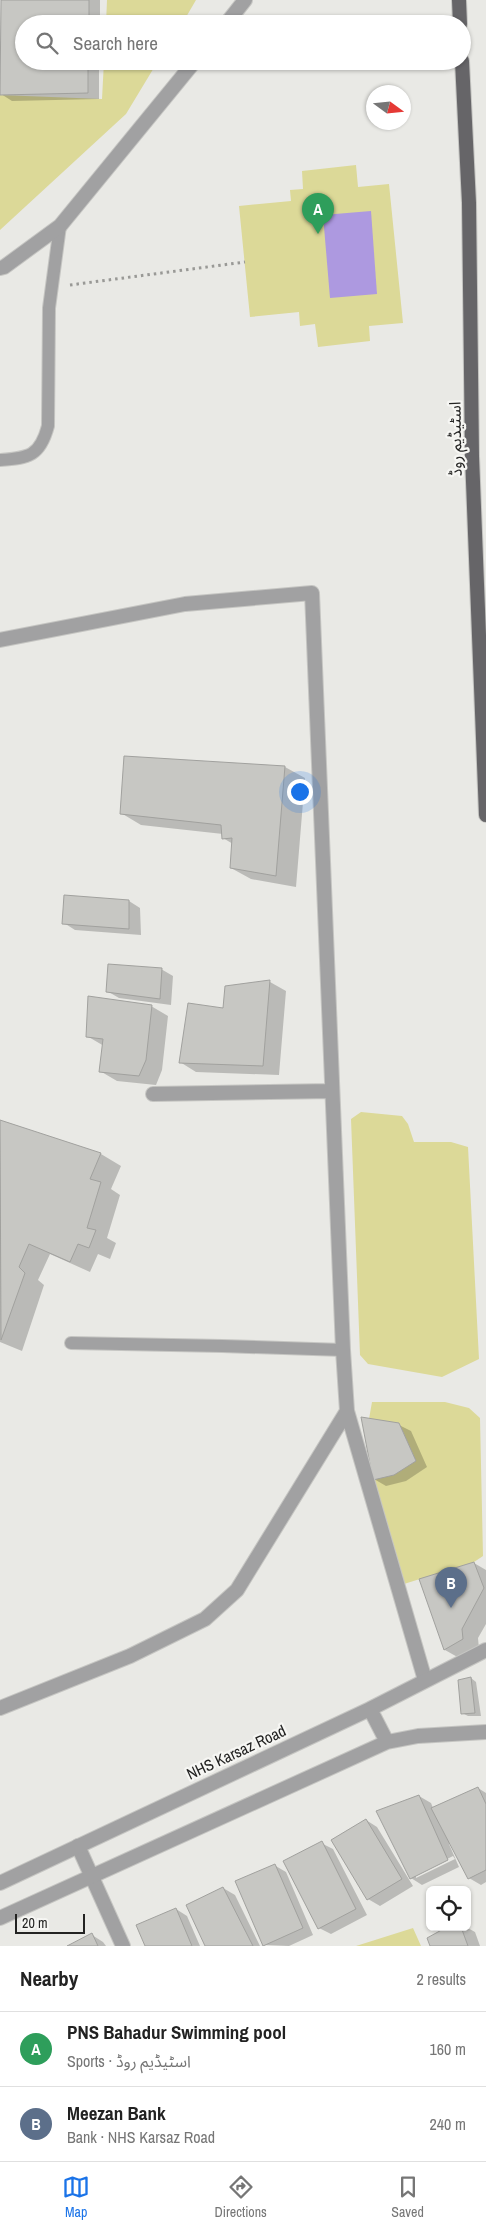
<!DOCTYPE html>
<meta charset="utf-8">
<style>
body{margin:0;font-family:"Archivo Narrow","Noto Sans Arabic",sans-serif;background:#f2f2f2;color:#222}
.controls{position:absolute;right:15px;bottom:15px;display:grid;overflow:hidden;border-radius:8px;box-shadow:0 1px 4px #0004}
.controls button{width:45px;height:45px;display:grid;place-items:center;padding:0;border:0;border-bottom:1px solid #e0e0e0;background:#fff;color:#222;font:25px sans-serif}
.compass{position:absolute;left:366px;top:85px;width:45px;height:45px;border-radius:50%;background:#fff;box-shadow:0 1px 4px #0004;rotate:105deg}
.scale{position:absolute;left:15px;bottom:12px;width:70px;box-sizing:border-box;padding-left:5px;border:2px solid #232322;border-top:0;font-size:14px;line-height:18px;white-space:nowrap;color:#232322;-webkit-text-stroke:4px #f6f6f3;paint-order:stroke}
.you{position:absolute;left:299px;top:791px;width:18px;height:18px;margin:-12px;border:4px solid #fff;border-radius:50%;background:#1a73e8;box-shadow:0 0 0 8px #1a73e833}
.badge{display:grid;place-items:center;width:32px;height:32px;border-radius:50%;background:#1a73e8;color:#fff;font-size:16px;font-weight:700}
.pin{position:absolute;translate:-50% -41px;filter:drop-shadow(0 1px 2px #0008)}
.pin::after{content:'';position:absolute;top:26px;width:18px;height:15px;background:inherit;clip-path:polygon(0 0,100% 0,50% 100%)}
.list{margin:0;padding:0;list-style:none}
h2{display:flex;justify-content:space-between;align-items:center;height:65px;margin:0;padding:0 20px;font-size:21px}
h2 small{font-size:16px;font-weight:400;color:#767676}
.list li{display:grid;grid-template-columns:32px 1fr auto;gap:15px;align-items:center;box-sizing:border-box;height:75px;padding:0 20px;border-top:1px solid #e0e0e0}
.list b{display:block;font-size:19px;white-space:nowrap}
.list p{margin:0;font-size:16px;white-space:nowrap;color:#767676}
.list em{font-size:16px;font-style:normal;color:#767676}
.icon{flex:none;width:28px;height:28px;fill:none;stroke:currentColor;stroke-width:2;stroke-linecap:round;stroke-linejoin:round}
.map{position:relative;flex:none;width:486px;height:1946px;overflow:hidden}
.search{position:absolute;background:#fff;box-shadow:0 1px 4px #0004;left:15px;right:15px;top:15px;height:55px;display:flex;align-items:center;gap:12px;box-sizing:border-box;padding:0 18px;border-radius:28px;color:#767676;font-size:19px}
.sheet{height:215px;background:#fff}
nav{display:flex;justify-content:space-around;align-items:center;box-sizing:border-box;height:70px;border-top:1px solid #e0e0e0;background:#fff;font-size:14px;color:#767676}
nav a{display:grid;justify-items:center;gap:2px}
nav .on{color:#1a73e8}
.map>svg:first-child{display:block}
.green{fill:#dcd998}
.water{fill:#ad99e0}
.shadow{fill:#0003;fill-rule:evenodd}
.building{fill:#c7c7c3;stroke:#a1a19e}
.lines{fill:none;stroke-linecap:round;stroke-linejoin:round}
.service-casing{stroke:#c5c5c2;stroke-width:14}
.minor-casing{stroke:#c5c5c2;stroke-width:16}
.tertiary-casing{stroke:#c5c5c2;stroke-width:16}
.primary-casing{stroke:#c5c5c2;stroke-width:16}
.path{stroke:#999996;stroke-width:3;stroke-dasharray:2.5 4;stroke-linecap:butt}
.service{stroke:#a1a1a2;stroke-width:12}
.minor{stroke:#a1a1a2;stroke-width:14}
.tertiary{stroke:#a1a1a2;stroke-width:14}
.primary{stroke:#666568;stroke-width:14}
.labels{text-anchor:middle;stroke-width:4.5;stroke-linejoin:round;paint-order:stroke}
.street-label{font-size:16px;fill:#232322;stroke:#f6f6f3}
</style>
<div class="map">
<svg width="486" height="1946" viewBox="0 0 486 1946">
<rect width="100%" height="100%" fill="#e9e9e5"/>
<path class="green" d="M107 0H196L182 24H106Z
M104 61H158L126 114 0 230V95L102 99Z
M356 165 358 187 389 184 403 323 369 326 370 341 318 347 315 324 300 326 299 312 250 317 239 206 291 201 290 190 303 189 302 171Z
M361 1112 402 1116 408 1124 414 1142H451L468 1147 479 1359 442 1377 368 1364 360 1355 351 1119Z
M372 1402H445L469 1408 480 1418 483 1556 474 1562 404 1584 373 1480 416 1461 399 1423 369 1419Z
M413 1928 421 1946H356Z"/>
<path class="water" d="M371 211 377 294 330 298 323 215Z"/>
<path class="shadow" d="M2 0H100V24H24V61H99V99L12 101 1 94Z
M285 767 305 778 296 887 251 879 231 868 233 844 223 838V834L141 825 121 813Z
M129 901 140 908 141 935 75 930 64 923Z
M161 969 173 976 171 1005 119 998 107 991Z
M270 982 286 991 279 1075 196 1072 180 1062 224 1010 226 987Z
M151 1006 168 1016 162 1070 156 1085 117 1081 100 1071 104 1046 87 1036Z
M0 1122 101 1154 121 1166 111 1189 120 1195 107 1238 116 1243 110 1259 98 1254 90 1272 50 1254 38 1280 44 1285 22 1351 0 1342Z
M399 1425 411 1431 427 1467 406 1481 386 1486 374 1479Z
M474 1563 486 1570V1624L478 1638 479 1649 461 1659 445 1650Z
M471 1678 476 1682 481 1716H468L462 1713Z
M478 1788 486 1793V1882L481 1885 469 1878 451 1843 449 1844 459 1867 422 1885 411 1878 419 1796 431 1803 433 1808ZM453 1856 455 1859 416 1878V1875Z
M366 1820 377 1827 413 1886 380 1906 368 1899Z
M321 1843 333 1849 367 1915 331 1934 319 1928Z
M274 1865 286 1872 313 1935 289 1946 264 1945Z
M223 1888 235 1895 260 1946H207Z
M176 1909 187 1916 200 1946H147Z
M450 1927H466L475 1932 480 1946H432Z
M92 1935 103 1942 106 1946H70Z"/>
<path class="building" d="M1 0H89V24H24V61H88V93L0 95Z
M124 756 285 766 276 876 230 868 232 838 222 839 221 825 120 814Z
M64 895 129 900V929L62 924Z
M108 964 162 968 160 999 106 992Z
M270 980 263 1066 179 1063 188 1003 223 1008 225 986Z
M88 996 152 1005 146 1060 139 1076 99 1072 103 1039 86 1037Z
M0 1120 101 1153 90 1179 101 1182 87 1228 96 1230 89 1248 78 1244 70 1262 29 1244 19 1267 25 1273 1 1340Z
M361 1417 399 1423 416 1461 394 1475 373 1480Z
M474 1562 484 1588 462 1629 463 1639 444 1650 419 1579Z
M471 1677 475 1713 461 1714 458 1680Z
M478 1787 486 1804V1870L468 1879 431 1808Z
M419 1795 448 1860 410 1879 376 1811Z
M366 1819 402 1879 367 1900 331 1840Z
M322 1841 356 1909 318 1929 283 1861Z
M275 1864 303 1928 263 1946 235 1881Z
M223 1887 253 1946H205L186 1905Z
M176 1908 192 1946H145L136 1925Z
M447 1927H461L468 1946H430L427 1938Z
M92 1933 98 1946H67Z"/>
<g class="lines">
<defs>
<path id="service" d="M0 460C29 458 40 456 48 426L49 308 60 226
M71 1343 222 1346 343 1350"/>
<path id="minor" d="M226 24 245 0
M0 268 4 267 60 226 195 61
M0 640 185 604 312 593 343 1350 347 1411 425 1680
M153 1094 332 1091
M0 1708 130 1656 205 1619 237 1590 347 1411
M78 1846 123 1946"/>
<path id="tertiary" d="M370 1709 387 1742
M0 1883 370 1709 486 1650
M0 1918 387 1742 418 1736 486 1732"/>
<path id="primary" d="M459 0 460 24
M462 61 469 203 472 456 486 815"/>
</defs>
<use href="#service" class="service-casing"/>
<use href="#minor" class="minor-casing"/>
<use href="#tertiary" class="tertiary-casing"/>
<use href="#primary" class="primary-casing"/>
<path class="path" d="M70 285 245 262"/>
<use href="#service" class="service"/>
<use href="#minor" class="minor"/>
<use href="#tertiary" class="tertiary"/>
<use href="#primary" class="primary"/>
</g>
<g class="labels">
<g class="street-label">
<text transform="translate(455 439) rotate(-91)" y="6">اسٹیڈیم روڈ</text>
<text transform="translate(236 1752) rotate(-25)" y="6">NHS Karsaz Road</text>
</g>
</g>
</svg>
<div class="controls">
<button><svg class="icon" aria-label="locate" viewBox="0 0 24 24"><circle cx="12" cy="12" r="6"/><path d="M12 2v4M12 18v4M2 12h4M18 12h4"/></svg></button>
</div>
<svg class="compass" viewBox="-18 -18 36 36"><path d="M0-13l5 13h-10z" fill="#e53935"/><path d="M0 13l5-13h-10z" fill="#767676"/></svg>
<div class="scale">20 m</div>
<div class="you"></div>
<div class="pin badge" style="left:318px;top:234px;background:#2e9e5b">A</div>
<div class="pin badge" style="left:451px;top:1608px;background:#5c6f8a">B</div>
<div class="search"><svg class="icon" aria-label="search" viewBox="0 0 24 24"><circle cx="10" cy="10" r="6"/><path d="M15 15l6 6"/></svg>Search here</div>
</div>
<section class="sheet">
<h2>Nearby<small>2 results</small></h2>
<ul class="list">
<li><span class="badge" style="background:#2e9e5b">A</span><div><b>PNS Bahadur Swimming pool</b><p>Sports · اسٹیڈیم روڈ</p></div><em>160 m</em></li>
<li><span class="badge" style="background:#5c6f8a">B</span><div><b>Meezan Bank</b><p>Bank · NHS Karsaz Road</p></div><em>240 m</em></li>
</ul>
</section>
<nav>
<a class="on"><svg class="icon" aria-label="map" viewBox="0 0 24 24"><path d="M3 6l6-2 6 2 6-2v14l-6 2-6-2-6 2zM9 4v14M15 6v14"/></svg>Map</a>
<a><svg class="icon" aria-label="directions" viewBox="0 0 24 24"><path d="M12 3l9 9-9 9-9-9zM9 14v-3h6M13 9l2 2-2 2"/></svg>Directions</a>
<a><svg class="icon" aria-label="saved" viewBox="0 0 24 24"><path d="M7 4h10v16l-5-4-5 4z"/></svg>Saved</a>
</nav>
